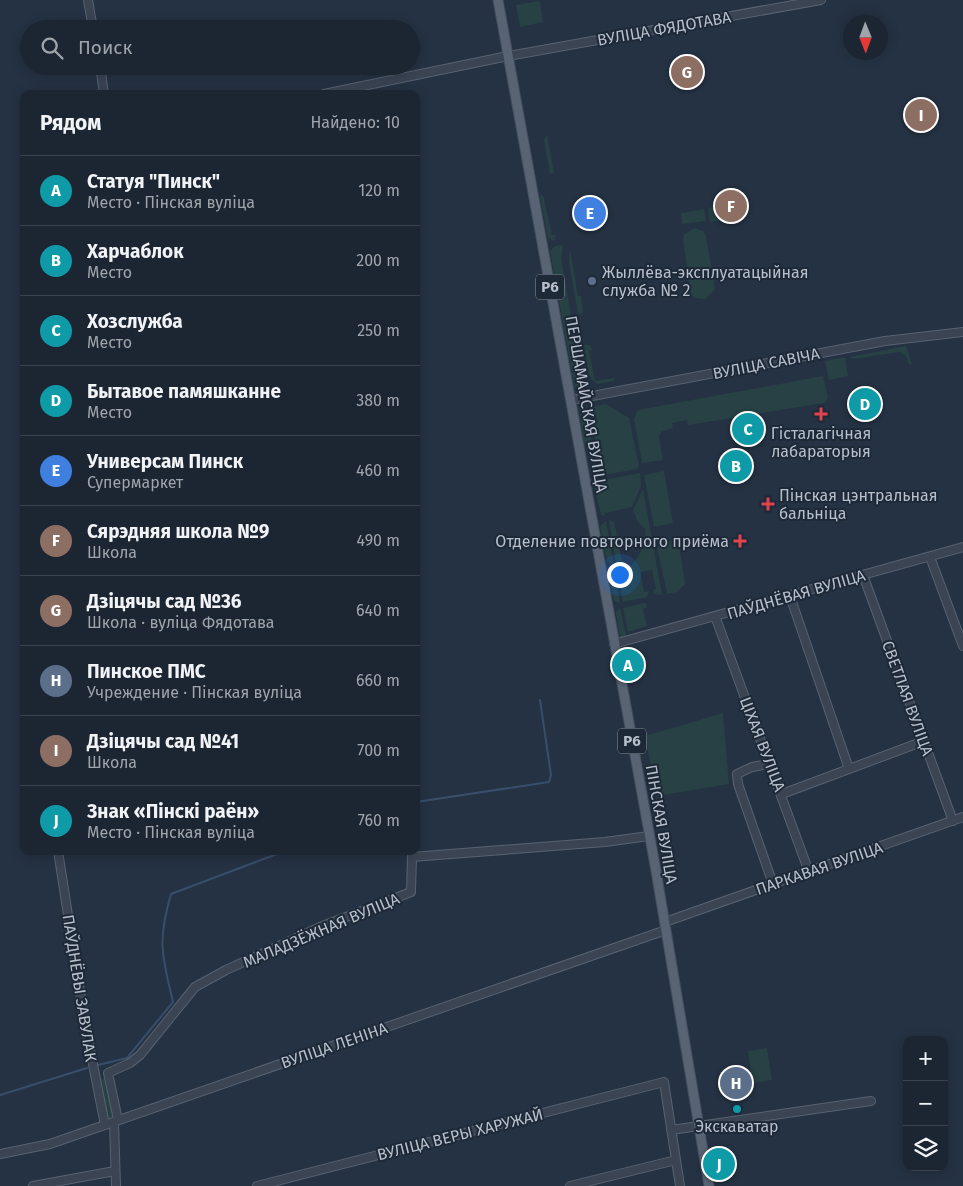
<!DOCTYPE html>
<html lang="ru">
<meta charset="utf-8">
<style>
body{margin:0;font-family:"Fira Sans",sans-serif;background:#29323e;color:#f1f3f6}
.controls{position:absolute;right:15px;bottom:15px;display:grid;overflow:hidden;border-radius:10px;box-shadow:0 2px 12px #0003}
.controls button{width:45px;height:45px;display:grid;place-items:center;padding:0;border:0;border-bottom:1px solid #3a434d;background:#1c2632;color:#f1f3f6;font:25px sans-serif}
.compass{position:absolute;left:843px;top:15px;width:45px;height:45px;border-radius:50%;background:#1c2632;box-shadow:0 2px 12px #0003;rotate:179deg}
.you{position:absolute;left:619px;top:574px;width:18px;height:18px;margin:-12px;border:4px solid #fff;border-radius:50%;background:#1a73e8;box-shadow:0 0 0 8px #1a73e833}
.badge{display:grid;place-items:center;width:32px;height:32px;border-radius:50%;background:#bca0f2;color:#fff;font-size:16px;font-weight:700}
.pin{position:absolute;translate:-50% -50%;border:2px solid #fff;box-shadow:0 1px 5px #0006}
.list{margin:0;padding:0;list-style:none}
h2{display:flex;justify-content:space-between;align-items:center;height:65px;margin:0;padding:0 20px;font-size:21px}
h2 small{font-size:16px;font-weight:400;color:#a0a5ac}
.list li{display:grid;grid-template-columns:32px 1fr auto;gap:15px;align-items:center;box-sizing:border-box;height:70px;padding:0 20px;border-top:1px solid #3a434d}
.list b{display:block;font-size:19px;white-space:nowrap}
.list p{margin:0;font-size:16px;white-space:nowrap;color:#a0a5ac}
.list em{font-size:16px;font-style:normal;color:#a0a5ac}
.icon{flex:none;width:28px;height:28px;fill:none;stroke:currentColor;stroke-width:2;stroke-linecap:round;stroke-linejoin:round}
.map{position:relative;flex:none;width:963px;height:1186px;overflow:hidden}
.search{position:absolute;background:#1c2632;box-shadow:0 2px 12px #0003;left:20px;top:20px;width:400px;height:55px;display:flex;align-items:center;gap:12px;box-sizing:border-box;padding:0 18px;border-radius:28px;color:#a0a5ac;font-size:19px}
.panel{position:absolute;background:#1c2632;box-shadow:0 2px 12px #0003;left:20px;top:90px;width:400px;height:765px;border-radius:10px}
.map>svg:first-child{display:block}
.green{fill:#274144}
.lines{fill:none;stroke-linecap:round;stroke-linejoin:round}
.stream{stroke:#384e6b;stroke-width:2}
.minor-casing{stroke:#586270;stroke-width:10}
.major-casing{stroke:#434d5c;stroke-width:11}
.minor{stroke:#3a4453;stroke-width:8}
.major{stroke:#586373;stroke-width:9}
.service-dot{fill:#5c6f8a;stroke:#1e2938;stroke-width:2}
.health-dot{fill:#e0444e;stroke:#1e2938;stroke-width:2}
.culture-dot{fill:#0f9aa8;stroke:#1e2938;stroke-width:2}
.labels{text-anchor:middle;stroke-width:4;stroke-linejoin:round;paint-order:stroke}
.shield{fill:#1e2938;stroke:#8992a0;stroke-width:1}
.shield-label{font-size:15px;font-weight:bold;fill:#b7bfcc}
.street-label{font-size:16px;fill:#b7bfcc;stroke:#1e2938}
.poi-label{font-size:16px;fill:#b7bfcc;stroke:#1e2938;text-anchor:start}
</style>
<div class="map">
<svg width="963" height="1186" viewBox="0 0 963 1186">
<rect width="100%" height="100%" fill="#253243"/>
<path class="green" d="M540 1 543 22 520 27 516 5Z
M547 134 554 173 550 174 544 140Z
M543 195 552 235H556L554 241 548 238 540 196Z
M726 205 728 220 710 222 708 208Z
M704 209 706 221 682 224 681 213Z
M695 228 703 231 706 236 715 290 705 299 695 298 691 294 683 239 684 234Z
M563 245 561 259 582 377V392L575 388 550 251 555 246Z
M570 249 578 296H581L583 313 578 314 569 262Z
M584 345H590L592 350 589 351 595 381 614 378V381L597 384 589 376Z
M906 346 912 364 909 365 906 356 900 352 853 359 849 357Z
M815 357 818 359 723 376 725 374Z
M845 357 848 376 829 380 825 361Z
M823 376 828 398 824 403 688 425 687 420 672 423 673 428 661 432 659 437 663 460 642 463 634 419 638 410Z
M584 401 593 449H588L583 439 579 408Z
M606 404 629 418 639 466 637 469 604 475 601 473 590 413 592 407Z
M664 471 673 523 654 527 644 475Z
M640 473 641 486 632 507 605 513V516L601 515 594 484 598 481Z
M643 489 662 595 654 594 653 590 656 589 652 570 640 572 644 592 649 591 647 597 623 602 618 573C635 569 647 545 645 529L638 522 633 510Z
M609 520 614 522 622 561 616 564Z
M606 521 614 565 607 561 600 526Z
M678 539 685 584 677 592 667 594 656 542H668Z
M615 571 620 603 614 601 609 577Z
M644 603 647 604 646 608 643 609 647 626 628 632 623 608Z
M620 608 627 639 620 638 616 612Z
M723 713 729 784 657 796 645 736Z
M767 1048 772 1080 753 1083 748 1051Z
M100 1078 104 1079 113 1116 108 1120 98 1080Z"/>
<g class="lines">
<path class="stream" d="M416 802 549 782 551 775 540 700
M98 1065 127 1058 173 1002C162 955 157 942 171 894L285 851
M0 1095 87 1068"/>
<defs>
<path id="minor" d="M88 0 93 29
M100 66 104 94
M324 94 508 56 821 0
M571 400 885 341 963 332
M930 557 963 646
M863 575 953 821
M790 596 849 769
M715 616 809 872
M614 644 963 547
M769 764 752 767 737 774 738 784 773 884
M782 794 924 741
M58 851 85 1024 105 1125
M665 922 963 817
M118 1120 108 1073 130 1063 140 1055 195 987 226 970 320 927 411 892 412 857 605 842 649 836
M114 1122 116 1186
M671 1130 871 1101
M0 1154 50 1144 666 930
M33 1186 115 1171
M257 1186 664 1082 680 1186
M570 1186 676 1160"/>
<path id="major" d="M498 0 656 871 709 1186"/>
</defs>
<use href="#minor" class="minor-casing"/>
<use href="#major" class="major-casing"/>
<use href="#minor" class="minor"/>
<use href="#major" class="major"/>
</g>
<circle class="service-dot" cx="592" cy="281" r="5"/>
<g class="health-dot">
<path d="M818.5 406.5h5v5h5v5h-5v5h-5v-5h-5v-5h5z"/>
<path d="M765.5 496.5h5v5h5v5h-5v5h-5v-5h-5v-5h5z"/>
<path d="M737.5 533.5h5v5h5v5h-5v5h-5v-5h-5v-5h5z"/>
</g>
<circle class="culture-dot" cx="737" cy="1109" r="5"/>
<g class="labels">
<g class="shield">
<rect x="536" y="274.5" width="28" height="25" rx="4"/>
<rect x="618" y="728.5" width="28" height="25" rx="4"/>
</g>
<g class="shield-label">
<text x="550" y="292">Р6</text>
<text x="632" y="746">Р6</text>
</g>
<g class="street-label">
<text transform="translate(664 28) rotate(-10)" y="6">ВУЛІЦА ФЯДОТАВА</text>
<text transform="translate(766 363) rotate(-11)" y="6">ВУЛІЦА САВІЧА</text>
<text transform="translate(587 404) rotate(80)" y="6">ПЕРШАМАЙСКАЯ ВУЛІЦА</text>
<text transform="translate(796 594) rotate(-16)" y="6">ПАЎДНЁВАЯ ВУЛІЦА</text>
<text transform="translate(908 698) rotate(70)" y="6">СВЕТЛАЯ ВУЛІЦА</text>
<text transform="translate(763 744) rotate(69)" y="6">ЦІХАЯ ВУЛІЦА</text>
<text transform="translate(662 824) rotate(80)" y="6">ПІНСКАЯ ВУЛІЦА</text>
<text transform="translate(819 868) rotate(-19)" y="6">ПАРКАВАЯ ВУЛІЦА</text>
<text transform="translate(321 930) rotate(-23)" y="6">МАЛАДЗЁЖНАЯ ВУЛІЦА</text>
<text transform="translate(80 988) rotate(81)" y="6">ПАЎДНЁВЫ ЗАВУЛАК</text>
<text transform="translate(334 1045) rotate(-19)" y="6">ВУЛІЦА ЛЕНІНА</text>
<text transform="translate(460 1134) rotate(-14)" y="6">ВУЛІЦА ВЕРЫ ХАРУЖАЙ</text>
</g>
<g class="poi-label">
<text x="602" y="278">Жыллёва-эксплуатацыйная<tspan x="602" dy="18">служба № 2</tspan></text>
<text x="821" y="439" text-anchor="middle">Гісталагічная<tspan x="821" dy="18">лабараторыя</tspan></text>
<text x="779" y="501">Пінская цэнтральная<tspan x="779" dy="18">бальніца</tspan></text>
<text x="729" y="547" text-anchor="end">Отделение повторного приёма</text>
<text x="737" y="1132" text-anchor="middle">Экскаватар</text>
</g>
</g>
</svg>
<div class="controls">
<button>+</button>
<button>−</button>
<button><svg class="icon" aria-label="layers" viewBox="0 0 24 24"><path d="M12 4l9 5-9 5-9-5zM3 14l9 5 9-5"/></svg></button>
</div>
<svg class="compass" viewBox="-18 -18 36 36"><path d="M0-13l5 13h-10z" fill="#e53935"/><path d="M0 13l5-13h-10z" fill="#a0a5ac"/></svg>
<div class="you"></div>
<div class="pin badge" style="left:628px;top:665px;background:#0f9aa8">A</div>
<div class="pin badge" style="left:736px;top:466px;background:#0f9aa8">B</div>
<div class="pin badge" style="left:748px;top:429px;background:#0f9aa8">C</div>
<div class="pin badge" style="left:865px;top:404px;background:#0f9aa8">D</div>
<div class="pin badge" style="left:590px;top:213px;background:#3f7fe0">E</div>
<div class="pin badge" style="left:731px;top:206px;background:#8d6e63">F</div>
<div class="pin badge" style="left:687px;top:72px;background:#8d6e63">G</div>
<div class="pin badge" style="left:736px;top:1083px;background:#5c6f8a">H</div>
<div class="pin badge" style="left:921px;top:115px;background:#8d6e63">I</div>
<div class="pin badge" style="left:719px;top:1164px;background:#0f9aa8">J</div>
<div class="search"><svg class="icon" aria-label="search" viewBox="0 0 24 24"><circle cx="10" cy="10" r="6"/><path d="M15 15l6 6"/></svg>Поиск</div>
<section class="panel">
<h2>Рядом<small>Найдено: 10</small></h2>
<ul class="list">
<li><span class="badge" style="background:#0f9aa8">A</span><div><b>Статуя &quot;Пинск&quot;</b><p>Место · Пінская вуліца</p></div><em>120 m</em></li>
<li><span class="badge" style="background:#0f9aa8">B</span><div><b>Харчаблок</b><p>Место</p></div><em>200 m</em></li>
<li><span class="badge" style="background:#0f9aa8">C</span><div><b>Хозслужба</b><p>Место</p></div><em>250 m</em></li>
<li><span class="badge" style="background:#0f9aa8">D</span><div><b>Бытавое памяшканне</b><p>Место</p></div><em>380 m</em></li>
<li><span class="badge" style="background:#3f7fe0">E</span><div><b>Универсам Пинск</b><p>Супермаркет</p></div><em>460 m</em></li>
<li><span class="badge" style="background:#8d6e63">F</span><div><b>Сярэдняя школа №9</b><p>Школа</p></div><em>490 m</em></li>
<li><span class="badge" style="background:#8d6e63">G</span><div><b>Дзіцячы сад №36</b><p>Школа · вуліца Фядотава</p></div><em>640 m</em></li>
<li><span class="badge" style="background:#5c6f8a">H</span><div><b>Пинское ПМС</b><p>Учреждение · Пінская вуліца</p></div><em>660 m</em></li>
<li><span class="badge" style="background:#8d6e63">I</span><div><b>Дзіцячы сад №41</b><p>Школа</p></div><em>700 m</em></li>
<li><span class="badge" style="background:#0f9aa8">J</span><div><b>Знак «Пінскі раён»</b><p>Место · Пінская вуліца</p></div><em>760 m</em></li>
</ul>
</section>
</div>
